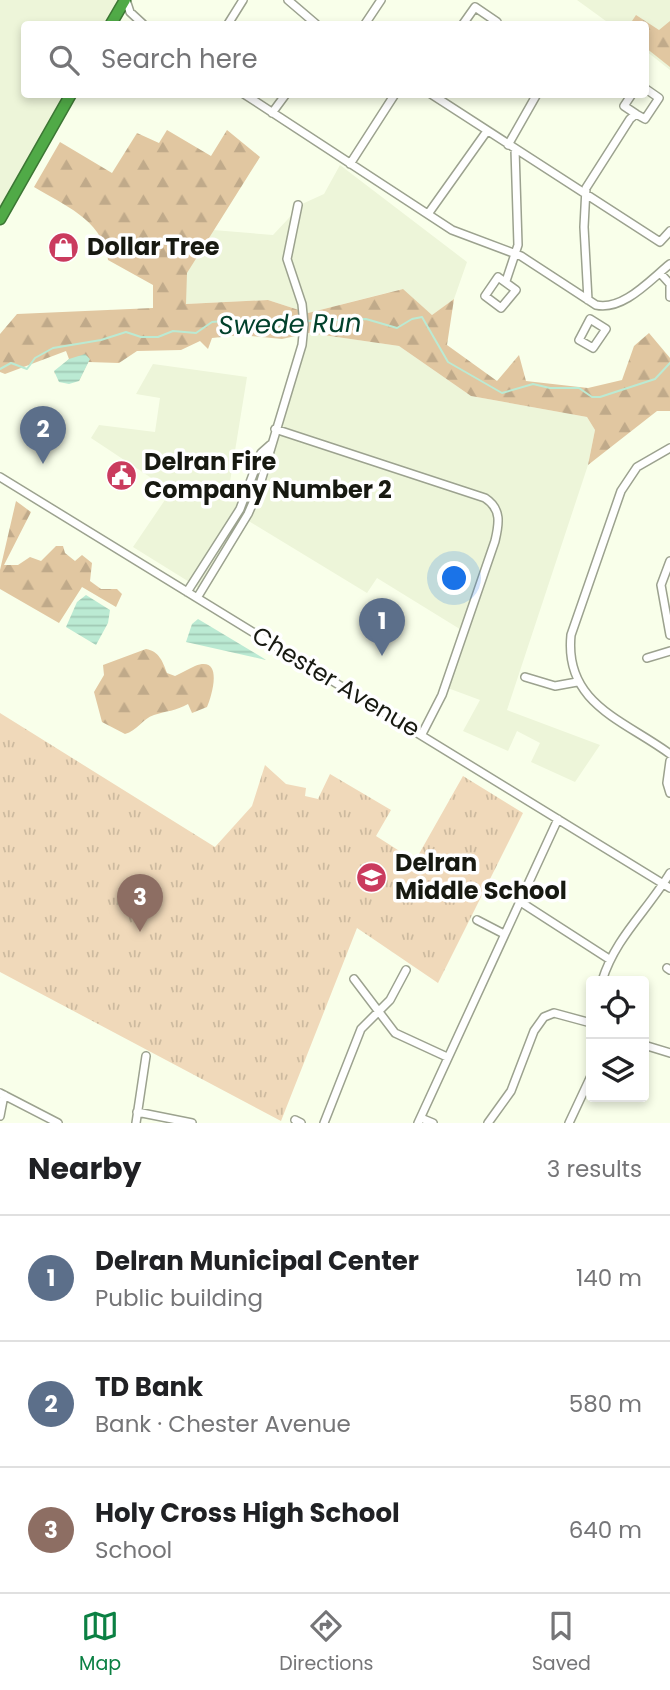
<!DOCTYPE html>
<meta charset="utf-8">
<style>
body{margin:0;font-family:Poppins,sans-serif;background:#f2f2f2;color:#202124}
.controls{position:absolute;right:21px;bottom:21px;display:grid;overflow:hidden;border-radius:7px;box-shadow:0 4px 10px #0003}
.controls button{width:63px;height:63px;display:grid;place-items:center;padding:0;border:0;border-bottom:2px solid #e0e0e0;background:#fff;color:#202124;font:35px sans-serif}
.you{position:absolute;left:455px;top:579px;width:24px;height:24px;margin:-18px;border:5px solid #fff;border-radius:50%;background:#1a73e8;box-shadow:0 0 0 10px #1a73e833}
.badge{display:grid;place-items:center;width:46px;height:46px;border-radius:50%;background:#0b8043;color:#fff;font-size:23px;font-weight:700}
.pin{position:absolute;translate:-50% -58px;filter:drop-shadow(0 2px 4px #0008)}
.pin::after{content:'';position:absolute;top:37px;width:24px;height:21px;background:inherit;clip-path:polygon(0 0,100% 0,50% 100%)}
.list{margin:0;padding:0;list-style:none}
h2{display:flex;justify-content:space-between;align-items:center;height:91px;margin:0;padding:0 28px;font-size:30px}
h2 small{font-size:23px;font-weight:400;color:#757577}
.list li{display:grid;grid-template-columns:46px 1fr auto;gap:21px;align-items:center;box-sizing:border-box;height:126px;padding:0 28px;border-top:2px solid #e0e0e0}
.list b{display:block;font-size:26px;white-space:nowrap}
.list p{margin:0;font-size:23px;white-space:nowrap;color:#757577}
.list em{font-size:23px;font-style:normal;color:#757577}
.icon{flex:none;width:38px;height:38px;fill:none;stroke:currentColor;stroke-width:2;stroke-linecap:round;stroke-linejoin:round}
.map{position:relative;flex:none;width:670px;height:1123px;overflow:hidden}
.search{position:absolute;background:#fff;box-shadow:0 4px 10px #0003;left:21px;right:21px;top:21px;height:77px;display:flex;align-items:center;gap:18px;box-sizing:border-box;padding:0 24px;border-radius:7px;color:#757577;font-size:26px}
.sheet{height:469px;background:#fff}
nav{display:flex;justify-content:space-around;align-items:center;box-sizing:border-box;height:98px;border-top:2px solid #e0e0e0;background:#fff;font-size:19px;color:#757577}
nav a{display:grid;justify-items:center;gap:4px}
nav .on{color:#0b8043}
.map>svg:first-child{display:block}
.built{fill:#edf5d9}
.forest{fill:url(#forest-firs)}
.park{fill:url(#park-tufts)}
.water{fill:url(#water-rules)}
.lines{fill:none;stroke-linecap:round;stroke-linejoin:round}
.stream{stroke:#bbead3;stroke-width:2}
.minor-casing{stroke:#9ca28f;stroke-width:10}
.highway-casing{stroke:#3c7734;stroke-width:13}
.minor{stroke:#fff;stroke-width:7}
.highway{stroke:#50aa47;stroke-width:10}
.labels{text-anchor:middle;stroke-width:7;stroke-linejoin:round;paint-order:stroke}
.poi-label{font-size:24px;font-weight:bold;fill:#171911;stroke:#fff;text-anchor:start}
.street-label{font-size:24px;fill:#171911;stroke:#fff}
.water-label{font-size:26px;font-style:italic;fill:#02412c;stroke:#fff}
</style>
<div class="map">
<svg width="670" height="1123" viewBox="0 0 670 1123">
<defs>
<pattern id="forest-firs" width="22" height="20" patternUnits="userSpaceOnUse" patternTransform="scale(1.75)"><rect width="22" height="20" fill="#e1c7a1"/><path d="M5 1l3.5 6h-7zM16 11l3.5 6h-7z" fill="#c0aa8a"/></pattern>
<pattern id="park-tufts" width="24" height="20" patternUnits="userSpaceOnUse" patternTransform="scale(1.75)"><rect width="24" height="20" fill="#f0d9ba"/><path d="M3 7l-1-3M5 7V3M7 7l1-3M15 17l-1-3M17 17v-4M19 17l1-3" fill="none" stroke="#cdba9f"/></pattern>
<pattern id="water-rules" width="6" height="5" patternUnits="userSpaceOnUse" patternTransform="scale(1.75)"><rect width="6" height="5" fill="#bbead3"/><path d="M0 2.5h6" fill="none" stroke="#a0c8b4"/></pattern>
</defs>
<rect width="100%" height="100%" fill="#f9ffea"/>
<path class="built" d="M0 0H118L104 24H24V94L64 95 0 206Z
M577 0H670V70L646 51V24H610Z
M340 165 467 262 454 299 432 315 402 289 308 313 268 300 186 304V273L213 230 273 235 302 204 324 194Z
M309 333 399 346 471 396 587 417 595 430 588 465 507 710 600 745 575 782 531 762 540 743 517 731 508 751 463 731 480 700 445 687 463 631 377 578 367 593 242 517 199 588 133 547 171 491 91 438 99 425 155 432 160 398 136 394 153 364 247 377 228 494 249 501Z"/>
<path class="forest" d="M636 15 659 30 670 21V67L646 48V24H630Z
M167 130 211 156 227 130 260 157 187 273 186 304 268 300 308 313 403 289 432 315 454 299 447 345 497 381 519 355 526 381 588 388 622 380 634 346 649 333 670 358V411H657L588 465 595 430 587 417 471 396 399 346 309 333 282 339 241 335 212 338 208 349 200 341 181 350 137 351 119 363 88 362 79 381 54 373 69 359 66 351 5 374 0 372V334L17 314 153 308V285L108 260C104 221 64 205 34 187L60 142 112 173 137 133 159 143Z
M16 501 31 512 4 565H18L30 557 41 561 56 546H63L65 553 75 561 82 555 92 563 90 581 101 589H117L122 594 116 607 82 587 59 623 0 589V570Z
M146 649C159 651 163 662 167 673L175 676C182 673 188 669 195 666 224 655 212 695 207 707L192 713 188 704C176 711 166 711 154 715 142 719 137 731 125 734L102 722 94 692 104 675 103 665Z"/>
<path class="park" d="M0 713 215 847 252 806 265 765 286 784 306 788 305 796 318 799 330 774 391 810 376 836 415 861 463 776 523 813 438 983 357 928 281 1121 0 972Z"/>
<path class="water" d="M85 354 90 359 79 381 69 384 59 382 54 371 69 359Z
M86 595 110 610 108 623 96 645 66 627 77 602Z
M198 619 263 658 266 660 186 642 192 624Z"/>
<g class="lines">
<path class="stream" d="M307 321 366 319 397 328 412 319 422 317 448 362 502 393 533 384 550 388H579L592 397H600L655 379 670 363
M0 369 11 363 27 369 35 358 53 348 101 340 126 332 141 337H158L173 331 196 333 212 322 237 320 269 327 301 321"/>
<defs>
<path id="minor" d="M126 0 130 12 143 24
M288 0 316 24
M228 24 243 0
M365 24 381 0
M463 24 475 7 497 22 494 24
M244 94 452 230 521 256 596 305C623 311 650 280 670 264
M431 94 660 242 670 231
M632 94 624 106 636 114
M272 113 286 94
M508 145 537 94
M350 164 395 94
M428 214 487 131
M660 273 670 284
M498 277 516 290 501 308 485 296Z
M506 281 518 245 515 149
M670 287V297
M588 300 584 227 586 188 630 119 636 114 645 119 659 98 646 89
M590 319 606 329 593 348 579 340Z
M275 429 485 498C502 509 499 524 495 541L442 695 422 734
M670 448 637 467 621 491 571 635C564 704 624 720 670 754
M0 477 670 888
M670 561 661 585 670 635
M187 592 240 509 261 453 270 445
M197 598 248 514 258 491 302 345 304 325 302 304 287 259 298 205
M647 658 670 651
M525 677 555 686 577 682
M670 761 667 783 670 793
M519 901 609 959
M477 920 504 934
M667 968 670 970
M354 979 395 1033 447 1057
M602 981C615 938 647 911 670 873
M644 1045 670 1053
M0 1093 58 1123
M137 1112 192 1123
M0 1116 4 1095
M421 1118 433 1123
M295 1120 301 1123
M136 1123 146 1056
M324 1123 361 1029 390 1000 406 970
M418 1123 558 819
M488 1123 511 1091 534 1031 544 1017 554 1013 591 1023
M569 1123 591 1076"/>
<path id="highway" d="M111 24 125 0
M0 219 71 94"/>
</defs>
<use href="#minor" class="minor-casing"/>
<use href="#highway" class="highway-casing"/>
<use href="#minor" class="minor"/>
<use href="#highway" class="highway"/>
</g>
<defs>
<symbol id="shop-disc" viewBox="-11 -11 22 22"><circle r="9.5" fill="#ca3b5e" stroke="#fff"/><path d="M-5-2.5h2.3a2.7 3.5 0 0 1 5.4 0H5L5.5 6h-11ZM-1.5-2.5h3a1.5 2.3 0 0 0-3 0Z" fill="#fff"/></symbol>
<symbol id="civic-disc" viewBox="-11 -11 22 22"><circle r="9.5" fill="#ca3b5e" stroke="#fff"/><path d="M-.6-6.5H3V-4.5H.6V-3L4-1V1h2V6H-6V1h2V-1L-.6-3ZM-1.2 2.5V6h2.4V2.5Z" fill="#fff"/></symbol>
<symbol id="school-disc" viewBox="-11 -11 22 22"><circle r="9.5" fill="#ca3b5e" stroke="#fff"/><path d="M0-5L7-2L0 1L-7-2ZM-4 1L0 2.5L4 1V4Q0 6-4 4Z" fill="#fff"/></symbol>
</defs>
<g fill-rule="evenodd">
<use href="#shop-disc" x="46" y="230" width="35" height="35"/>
<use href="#civic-disc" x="104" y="458" width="35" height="35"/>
<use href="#school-disc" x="354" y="860" width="35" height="35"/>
</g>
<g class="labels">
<g class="poi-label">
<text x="87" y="255">Dollar Tree</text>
<text x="144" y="470">Delran Fire<tspan x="144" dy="28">Company Number 2</tspan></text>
<text x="395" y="871">Delran<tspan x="395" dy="28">Middle School</tspan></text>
</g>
<g class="street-label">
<text transform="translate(336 682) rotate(31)" y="8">Chester Avenue</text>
</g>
<g class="water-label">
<text transform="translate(290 324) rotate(-1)" y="9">Swede Run</text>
</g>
</g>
</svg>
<div class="controls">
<button><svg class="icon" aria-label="locate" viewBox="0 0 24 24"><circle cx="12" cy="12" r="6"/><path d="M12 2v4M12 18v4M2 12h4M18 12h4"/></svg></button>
<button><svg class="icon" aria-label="layers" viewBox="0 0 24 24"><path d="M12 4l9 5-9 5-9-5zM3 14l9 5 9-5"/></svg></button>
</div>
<div class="you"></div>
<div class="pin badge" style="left:382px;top:656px;background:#5c6f8a">1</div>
<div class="pin badge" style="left:43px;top:464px;background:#5c6f8a">2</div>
<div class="pin badge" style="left:140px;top:932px;background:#8d6e63">3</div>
<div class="search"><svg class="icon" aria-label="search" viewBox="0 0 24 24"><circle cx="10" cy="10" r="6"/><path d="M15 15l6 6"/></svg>Search here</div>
</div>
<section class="sheet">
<h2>Nearby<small>3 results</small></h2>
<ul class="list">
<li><span class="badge" style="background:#5c6f8a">1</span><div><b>Delran Municipal Center</b><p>Public building</p></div><em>140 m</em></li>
<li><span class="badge" style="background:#5c6f8a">2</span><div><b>TD Bank</b><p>Bank · Chester Avenue</p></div><em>580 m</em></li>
<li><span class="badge" style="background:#8d6e63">3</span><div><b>Holy Cross High School</b><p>School</p></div><em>640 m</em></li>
</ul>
</section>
<nav>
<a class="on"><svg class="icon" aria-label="map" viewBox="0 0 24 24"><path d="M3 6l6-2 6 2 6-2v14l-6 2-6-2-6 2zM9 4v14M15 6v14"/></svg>Map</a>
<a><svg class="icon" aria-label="directions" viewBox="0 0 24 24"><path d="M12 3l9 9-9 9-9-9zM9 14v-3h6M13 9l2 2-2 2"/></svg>Directions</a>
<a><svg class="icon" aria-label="saved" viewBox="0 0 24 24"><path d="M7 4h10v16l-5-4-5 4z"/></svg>Saved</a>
</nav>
